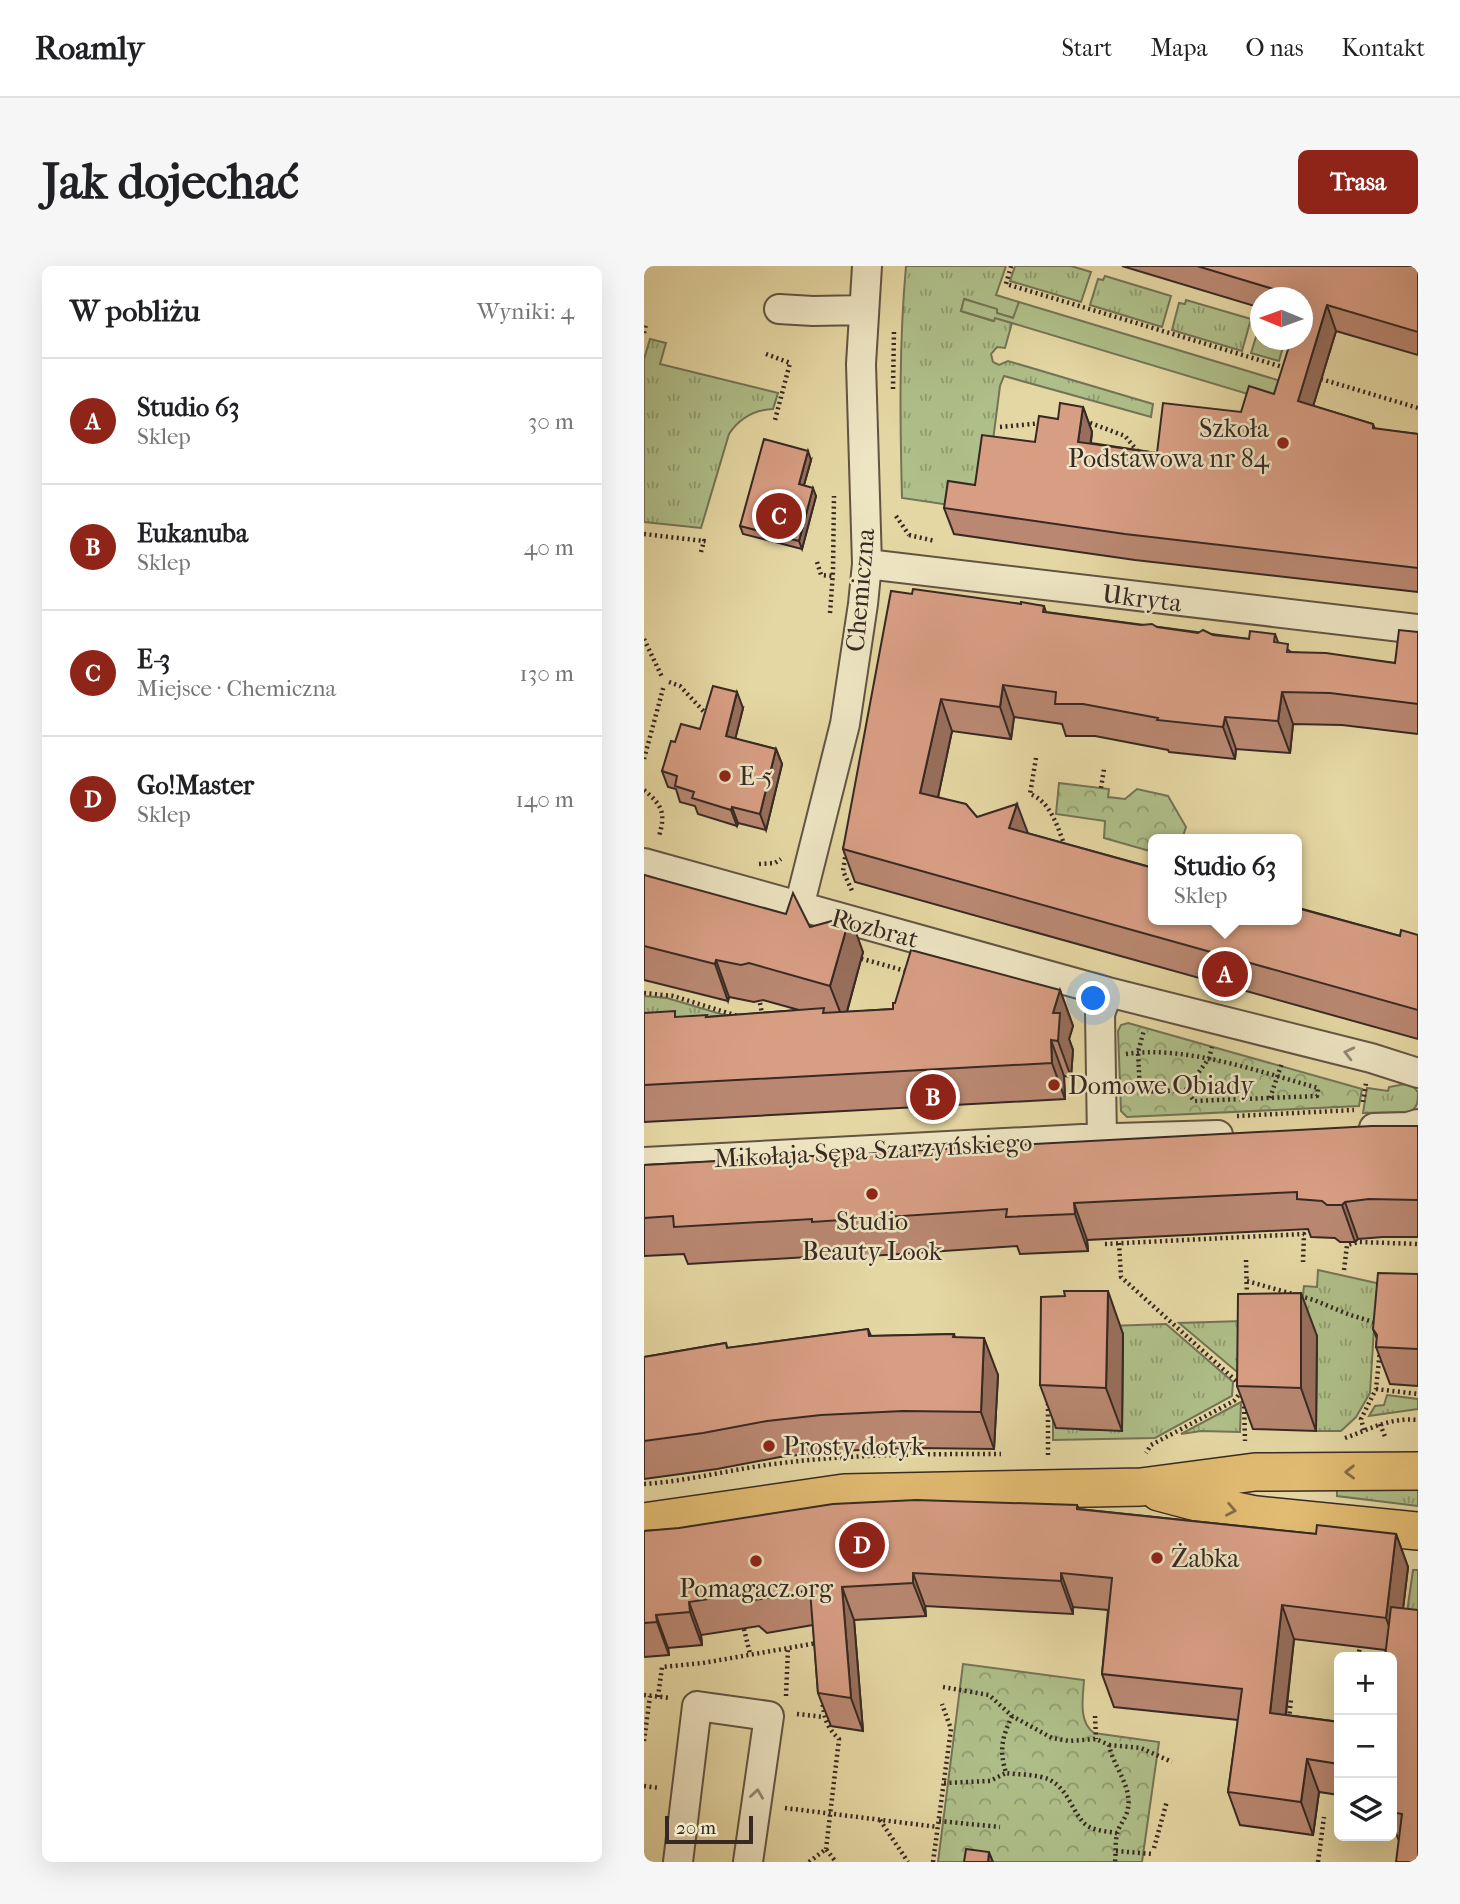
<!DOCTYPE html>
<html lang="pl">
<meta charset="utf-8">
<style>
body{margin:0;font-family:"IM FELL French Canon",serif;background:#f6f6f6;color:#202124}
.controls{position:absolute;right:21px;bottom:21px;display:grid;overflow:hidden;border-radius:10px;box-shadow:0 7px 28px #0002}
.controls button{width:63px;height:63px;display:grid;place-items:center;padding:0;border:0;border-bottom:2px solid #e0e0e0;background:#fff;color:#202124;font:35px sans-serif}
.compass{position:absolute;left:606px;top:21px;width:63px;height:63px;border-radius:50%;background:#fff;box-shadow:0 7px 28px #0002;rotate:271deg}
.scale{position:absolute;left:21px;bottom:18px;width:88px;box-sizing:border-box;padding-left:7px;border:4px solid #372923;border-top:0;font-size:19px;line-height:24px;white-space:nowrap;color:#372923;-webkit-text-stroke:5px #eee5c3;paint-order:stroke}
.you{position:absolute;left:450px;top:733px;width:24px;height:24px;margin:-18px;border:5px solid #fff;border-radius:50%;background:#1a73e8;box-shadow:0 0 0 10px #1a73e833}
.badge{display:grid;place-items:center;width:46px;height:46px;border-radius:50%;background:#8f2418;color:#fff;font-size:23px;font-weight:700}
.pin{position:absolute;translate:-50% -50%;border:4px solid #fff;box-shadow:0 2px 7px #0006}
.popup{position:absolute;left:504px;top:568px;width:154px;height:91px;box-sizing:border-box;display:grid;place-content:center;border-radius:10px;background:#fff;filter:drop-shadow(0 2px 5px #0005);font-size:23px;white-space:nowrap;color:#757577}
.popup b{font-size:26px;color:#202124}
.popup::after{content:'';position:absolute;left:50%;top:100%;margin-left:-14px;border:14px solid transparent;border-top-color:#fff}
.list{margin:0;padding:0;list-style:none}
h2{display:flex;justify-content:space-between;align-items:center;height:91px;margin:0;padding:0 28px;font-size:30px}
h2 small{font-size:23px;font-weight:400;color:#757577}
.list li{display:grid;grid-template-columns:46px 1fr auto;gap:21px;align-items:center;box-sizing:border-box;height:126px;padding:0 28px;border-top:2px solid #e0e0e0}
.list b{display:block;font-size:26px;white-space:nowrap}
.list p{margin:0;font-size:23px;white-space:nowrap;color:#757577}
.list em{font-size:23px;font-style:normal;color:#757577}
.icon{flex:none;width:38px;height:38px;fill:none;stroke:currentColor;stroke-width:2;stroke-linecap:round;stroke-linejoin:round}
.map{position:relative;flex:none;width:774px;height:1596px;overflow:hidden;border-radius:10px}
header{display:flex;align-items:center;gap:42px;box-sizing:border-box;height:98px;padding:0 35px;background:#fff;border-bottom:2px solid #e0e0e0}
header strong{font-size:33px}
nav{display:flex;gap:38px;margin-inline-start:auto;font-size:24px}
.intro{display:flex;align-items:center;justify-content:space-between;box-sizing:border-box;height:168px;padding:0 42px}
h1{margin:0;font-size:49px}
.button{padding:18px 32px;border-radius:10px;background:#8f2418;color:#fff;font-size:24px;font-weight:700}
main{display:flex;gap:42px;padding:0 42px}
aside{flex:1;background:#fff;border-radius:10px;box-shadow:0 7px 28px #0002}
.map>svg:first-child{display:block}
.grass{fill:url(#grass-tufts);stroke:#737456;stroke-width:2}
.park{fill:url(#park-crowns);stroke:#737456;stroke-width:2}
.pitch{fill:#afbf89;stroke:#737456;stroke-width:2}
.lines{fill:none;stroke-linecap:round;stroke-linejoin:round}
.minor-casing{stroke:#625443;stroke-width:32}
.major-casing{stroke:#372923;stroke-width:40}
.path{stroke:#372923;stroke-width:4.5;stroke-dasharray:2 3.5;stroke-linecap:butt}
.minor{stroke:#eee5c3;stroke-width:28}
.major{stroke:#e2bc72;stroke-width:37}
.wall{fill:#ba8872;stroke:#372923;stroke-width:2}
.shaded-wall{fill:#976f5c;stroke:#372923;stroke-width:2}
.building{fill:#d89e84;stroke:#372923;stroke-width:2}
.oneway{stroke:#928773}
.oneway2{stroke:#846b47}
.poi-dot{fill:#8f2418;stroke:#eee5c3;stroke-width:2.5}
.labels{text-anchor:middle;stroke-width:5;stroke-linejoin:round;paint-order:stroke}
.poi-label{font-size:26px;fill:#372923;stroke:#eee5c3;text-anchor:start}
.street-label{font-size:26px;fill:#372923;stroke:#eee5c3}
</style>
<header>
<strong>Roamly</strong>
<nav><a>Start</a><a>Mapa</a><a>O nas</a><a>Kontakt</a></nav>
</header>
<div class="intro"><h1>Jak dojechać</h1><a class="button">Trasa</a></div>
<main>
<aside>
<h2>W pobliżu<small>Wyniki: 4</small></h2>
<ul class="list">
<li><span class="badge">A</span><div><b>Studio 63</b><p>Sklep</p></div><em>30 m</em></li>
<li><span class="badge">B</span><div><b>Eukanuba</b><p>Sklep</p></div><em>40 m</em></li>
<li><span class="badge">C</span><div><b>E-3</b><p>Miejsce · Chemiczna</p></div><em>130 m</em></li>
<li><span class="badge">D</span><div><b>Go!Master</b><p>Sklep</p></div><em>140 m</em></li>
</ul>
</aside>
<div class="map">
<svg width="774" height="1596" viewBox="0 0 774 1596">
<defs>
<pattern id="grass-tufts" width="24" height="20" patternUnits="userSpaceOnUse" patternTransform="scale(1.75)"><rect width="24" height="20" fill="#afbf89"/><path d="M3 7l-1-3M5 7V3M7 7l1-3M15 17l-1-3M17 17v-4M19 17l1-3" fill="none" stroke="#8f9b70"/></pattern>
<pattern id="park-crowns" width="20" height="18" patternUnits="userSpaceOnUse" patternTransform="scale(1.75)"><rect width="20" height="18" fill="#afbf89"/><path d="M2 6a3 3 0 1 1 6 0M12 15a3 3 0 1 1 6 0" fill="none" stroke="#8f9b70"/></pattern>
</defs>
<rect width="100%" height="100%" fill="#e5d7a3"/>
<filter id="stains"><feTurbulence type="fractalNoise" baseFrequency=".00286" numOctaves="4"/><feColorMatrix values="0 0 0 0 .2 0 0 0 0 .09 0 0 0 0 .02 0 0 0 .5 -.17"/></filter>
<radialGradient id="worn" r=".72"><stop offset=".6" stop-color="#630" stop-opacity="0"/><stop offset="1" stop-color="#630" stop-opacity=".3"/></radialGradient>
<path class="grass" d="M262 0H362L352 29 375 36 370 52 352 47 353 44 321 33 317 45 349 55 351 51 368 57 361 82 353 81 347 88 349 96 355 99 364 95 509 138 507 151 360 110 356 120 340 244 258 232C256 155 255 78 262 0Z
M371 0H427L447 6 437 36 366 15Z
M461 10 527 30 518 61 446 39 454 13 459 14Z
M542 34 607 53 598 85 528 64 535 37 541 38Z
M615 61H616L617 74H641L635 95 607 87Z
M6 73 22 77 16 98 134 127 129 143C109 144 95 153 85 168L57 262 0 256V93Z
M0 730 23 732 97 754 0 761Z
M761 818 768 819 774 826C774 835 774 842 765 846L719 847 723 822 744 825 745 821Z
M674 1004 737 1018 730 1062 726 1127 712 1151 697 1165H672V1070L657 1046 660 1020 673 1021Z
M599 1055 594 1105H592L535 1057Z
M522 1058 589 1116 588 1130 511 1172 409 1174V1125L436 1164H478L409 1062Z
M743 1129 774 1133V1143L725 1150 731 1140 740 1139Z
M597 1136 596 1166 557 1165 537 1168Z
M774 1223V1240L693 1230V1224Z
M769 1304H774V1361L761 1360Z"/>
<path class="park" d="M415 517 465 523 464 531 481 533 493 523 524 530 542 561 538 573H509V586L460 572 461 555 412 548Z
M484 757 718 823 715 840 483 851 477 845 474 765 477 759Z
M319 1398 440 1414C439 1431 434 1456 450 1467L515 1476 498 1596H294Z"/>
<path class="pitch" d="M320 33 353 43V47L369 52 375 36 640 116 634 137 351 52 350 55 317 45Z"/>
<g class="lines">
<defs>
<path id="minor" d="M135 43 169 45 220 44
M223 298 774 363
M0 597 464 726 727 792 774 807
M155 641 201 458 219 338 223 298 217 98 223 0
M730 862 764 861 774 858
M458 873 456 748 464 726
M0 896 438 873 574 869
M34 1596 53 1440 125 1450 104 1596"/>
<path id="major" d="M515 1226 568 1240 612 1249 774 1265
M0 1256 200 1227 497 1221 611 1206 774 1205"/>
</defs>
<use href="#minor" class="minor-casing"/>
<use href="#major" class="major-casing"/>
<path class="path" d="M367 0 362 18 642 102
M0 67 2 58
M122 88 146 97 131 154
M677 113 774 142
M249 123 250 65
M441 155 481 170 495 187
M356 161 398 157
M252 250 265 269
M0 268 60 275
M265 269 291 275
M57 286 60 275 65 276
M173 296 177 309 189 310
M186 347 189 306 190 230
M0 373 18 411
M25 416 36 420 63 449
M392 492 386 528C406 535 414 561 421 581
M0 493 20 419
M457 522 460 503
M0 524C18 539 22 547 15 570
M202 586 199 605 209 627
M115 598 131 597 137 593
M212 691 265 706
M0 727 29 730 97 751
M116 737 119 753
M482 788C541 779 617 806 674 822L673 830 550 835 542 824 496 826 494 786 500 764
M542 824 565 792 568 781
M626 832 638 797
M719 836 722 817
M593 850 710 844
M475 977 477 1011 600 1122 590 1135 507 1179 502 1187
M461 978 660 968 659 996
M602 994 603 1032
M700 1004 703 979 715 976 774 978
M603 1015 670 1034 706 1049 733 1057
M732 1123 774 1128
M600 1135 601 1175
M736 1158 742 1173
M720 1164 717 1153 732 1123 736 1084
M701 1172C726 1163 747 1151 774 1154
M404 1189V1137
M0 1218C46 1215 92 1202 138 1197 211 1188 284 1188 357 1188
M100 1363 106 1388
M714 1391 716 1381
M299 1421 345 1429 368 1450 408 1472 425 1475 452 1473 465 1479C469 1500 488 1520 484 1542 483 1551 475 1559 473 1568 471 1577 472 1587 471 1596
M0 1429 27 1432
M142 1430 144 1382
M14 1431 18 1401 59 1397 173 1377V1379
M178 1433C180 1451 182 1461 195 1473L182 1583
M153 1448 180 1451
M368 1450C358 1472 355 1483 362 1507 375 1509 394 1508 406 1514 425 1524 428 1546 441 1558 449 1565 462 1565 473 1567
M451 1450 452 1473
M645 1453 647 1433
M0 1475 6 1430
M465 1479 497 1482 528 1496
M300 1517 346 1515 362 1507
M0 1520 16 1522
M141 1542 294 1561
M236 1554 264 1596
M295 1555 356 1561
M510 1582 523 1535
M472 1585 509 1588
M165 1596 182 1583 192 1596
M289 1596 307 1463 298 1438
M674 1596 680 1551"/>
<use href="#minor" class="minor"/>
<use href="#major" class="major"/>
</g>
<path class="wall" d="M478 0H774V89L692 65 669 140 729 158 731 163 774 168V326L491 294 310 268 300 242 331 219 391 176 414 153 439 141 448 166 447 177 513 187 597 146 630 128 659 74V32H617V42Z
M167 194 160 219 172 230 158 283 99 268 96 260Z
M268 328 400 340 402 346 605 373 631 368 634 376 647 386 751 397 774 366V468L698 459 649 458 646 487 592 483 591 493 525 486 524 484 451 470H422L418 458 370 451 367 473 308 465 294 531 333 551 383 567 756 670 774 669V773L211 616 199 583Z
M99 442 91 473 132 483 138 498 122 564 94 557 93 560 54 548 51 540 36 536 32 523 24 521 18 505 31 476Z
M0 609 166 661 219 686 203 746 249 743 416 724 429 760 425 773 429 784 427 811 420 810 421 833 0 856V747L33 751H64L155 744 119 734 110 736 85 731 84 735 0 714Z
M774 860V971H739L714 973 711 976H696L691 972 667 971 664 963 443 974 444 985 376 988 373 980 182 993 181 990 44 998 40 988 0 990V899Z
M774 1008V1120L746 1118 732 1081 733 1073 729 1063Z
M224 1063 227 1070 310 1068 311 1071 354 1109 350 1183 273 1182 190 1185 136 1191 73 1203 0 1213V1091L82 1077 83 1082Z
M479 1068 478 1165 412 1162 396 1119Z
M673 1070 672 1165 609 1163 593 1120Z
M433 1239 435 1243 672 1268H752L764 1301 759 1342 774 1596 755 1575 748 1556V1391L741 1384 650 1373 642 1449 695 1456V1529L675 1526 669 1569 596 1559 584 1526 594 1454 470 1441 458 1408 464 1344 429 1341V1348L281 1340 282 1350 210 1354 219 1465 187 1460 174 1427 169 1359 123 1367 115 1360 57 1369 58 1379 24 1382 25 1389 0 1391V1265Z"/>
<path class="shaded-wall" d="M683 39 692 65 663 160 654 135Z
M439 141 448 166 443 201 434 176Z
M164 185 167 194 158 226 155 218Z
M169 222 172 230 158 283 155 275Z
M359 419 370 451 367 473 356 441Z
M93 426 99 442 88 486 82 470Z
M638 426 649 458 646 487 634 455Z
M297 433 308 465 288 559 276 527Z
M581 451 592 483 591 493 579 461Z
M132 483 138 498 122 564 116 548Z
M373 538 385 570 365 562Z
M88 541 94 557 93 560 87 544Z
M206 650 219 686 200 756 186 720Z
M72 694 85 731 84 735 71 698Z
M416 724 429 760 425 773 429 784 427 811 414 775 409 747Z
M407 774 420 810 421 833 408 797Z
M701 936 714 973 711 976 698 939Z
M430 937 443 974 444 985 431 948Z
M464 1025 479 1068 478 1165 462 1122Z
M657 1027 673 1070 672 1165 657 1122Z
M340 1072 354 1109 350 1183 337 1146Z
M752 1268 764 1301 754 1385 742 1352Z
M269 1307 281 1340 282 1350 269 1317Z
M417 1307 429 1341V1348L417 1315Z
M198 1321 210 1354 219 1465 207 1432Z
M45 1336 57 1369 58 1379 46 1346Z
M638 1339 650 1373 638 1480 626 1447Z
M12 1349 24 1382 25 1389 13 1356Z
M663 1493 675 1526 669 1569 657 1536Z
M345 1586 349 1596H344Z"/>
<path class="building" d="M553 0H774V66L683 39 654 135 729 158V162L774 168V302L481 268 300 242 304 215 331 219 338 169 391 176 395 150 414 153 416 137 439 141 434 176 513 187 519 137 597 146 605 120 630 128 647 74H659V32Z
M120 173 164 185 155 218 169 222 155 275 96 260Z
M269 323 377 338V336L400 340 399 346 497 359 508 358 513 361 554 367 559 364 569 369 605 373 606 365 631 368 630 376 644 378 643 386 682 387 751 397 755 364 774 366V438L686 427 638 426 634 455 581 451 579 461 513 454 514 452 439 438H411L412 426 359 419 356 441 297 433 276 527 322 538 333 551 373 538 365 562 509 602V654H653V642L756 670 757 664 774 669V744L199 583 247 325 268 328Z
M69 420 93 426 82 470 132 483 116 548 88 541 87 544 48 532 50 526 31 520 33 510 18 505 27 475 31 476 37 458 56 463Z
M0 609 142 648 149 627 166 661 206 650 186 720 105 697 97 699 72 694 71 698 0 680Z
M267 684 416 724 409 747H416L414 775 407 774 408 797 0 819V747L31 745V751L63 749 62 751 180 742 179 747 249 743V737H251Z
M728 860H774V934L725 933 701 936 698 939H683L678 935 653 933V926L430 937 431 948 362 951 363 943 168 956V953L30 961 29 950 0 952V899Z
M734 1007 774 1008V1083L732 1081 733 1069 729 1063Z
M420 1025H464L462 1122 396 1119 397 1031 421 1030Z
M657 1027V1122L593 1120 594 1028Z
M224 1063 225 1070 310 1068 309 1071 340 1072 337 1146 259 1145 177 1149 123 1155 59 1167 0 1175V1091L82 1077 83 1082Z
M272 1234 433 1239V1243L672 1268 673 1259 752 1268 742 1352 638 1339 626 1447 695 1456V1498L663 1493 657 1536 584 1526 598 1423 458 1408 468 1312 417 1307V1315L269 1307V1317L198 1321 207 1432 174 1427 166 1324 111 1334 103 1327 45 1336 46 1346 12 1349 13 1356 0 1357V1265L35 1262 189 1238Z
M747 1341 774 1344V1596H752L758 1548 748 1546V1391H741Z
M322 1583 345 1586 344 1596H320Z"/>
<defs><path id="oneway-chevron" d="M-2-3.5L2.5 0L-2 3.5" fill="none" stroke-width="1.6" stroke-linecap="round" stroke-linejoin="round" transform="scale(1.75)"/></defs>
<g class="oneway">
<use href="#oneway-chevron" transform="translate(705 787) rotate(-166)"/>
<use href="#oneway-chevron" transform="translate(113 1528) rotate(-82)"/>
</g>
<g class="oneway2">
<use href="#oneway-chevron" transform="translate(706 1206) rotate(179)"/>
<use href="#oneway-chevron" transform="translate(587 1244) rotate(11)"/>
</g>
<g class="poi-dot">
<circle cx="639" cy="177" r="7"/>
<circle cx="81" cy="510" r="7"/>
<circle cx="410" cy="819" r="7"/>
<circle cx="228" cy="928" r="7"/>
<circle cx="125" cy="1180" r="7"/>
<circle cx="513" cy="1292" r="7"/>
<circle cx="112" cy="1295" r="7"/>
</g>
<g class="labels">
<g class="poi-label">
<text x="625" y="171" text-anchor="end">Szkoła<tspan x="625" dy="30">Podstawowa nr 84</tspan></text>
<text x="95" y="519">E-5</text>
<text x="424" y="828">Domowe Obiady</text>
<text x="228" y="964" text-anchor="middle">Studio<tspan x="228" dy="30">Beauty Look</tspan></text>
<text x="139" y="1189">Prosty dotyk</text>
<text x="527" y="1301">Żabka</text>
<text x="112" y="1331" text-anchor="middle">Pomagacz.org</text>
</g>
<g class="street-label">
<text transform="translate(216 324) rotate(-85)" y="9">Chemiczna</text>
<text transform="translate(498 332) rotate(7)" y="9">Ukryta</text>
<text transform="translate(231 662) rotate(15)" y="9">Rozbrat</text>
<text transform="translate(229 884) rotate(-3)" y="9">Mikołaja Sępa-Szarzyńskiego</text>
</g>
</g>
<rect width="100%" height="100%" filter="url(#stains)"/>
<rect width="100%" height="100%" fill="url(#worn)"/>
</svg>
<div class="controls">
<button>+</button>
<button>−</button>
<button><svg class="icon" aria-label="layers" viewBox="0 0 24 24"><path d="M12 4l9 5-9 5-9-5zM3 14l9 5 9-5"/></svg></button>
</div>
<svg class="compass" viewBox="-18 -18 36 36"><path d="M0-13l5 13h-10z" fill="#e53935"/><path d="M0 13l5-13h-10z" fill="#757577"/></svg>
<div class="scale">20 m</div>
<div class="you"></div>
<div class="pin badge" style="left:581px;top:708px">A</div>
<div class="popup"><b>Studio 63</b>Sklep</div>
<div class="pin badge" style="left:289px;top:831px">B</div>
<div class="pin badge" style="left:135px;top:250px">C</div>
<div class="pin badge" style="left:218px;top:1279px">D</div>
</div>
</main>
